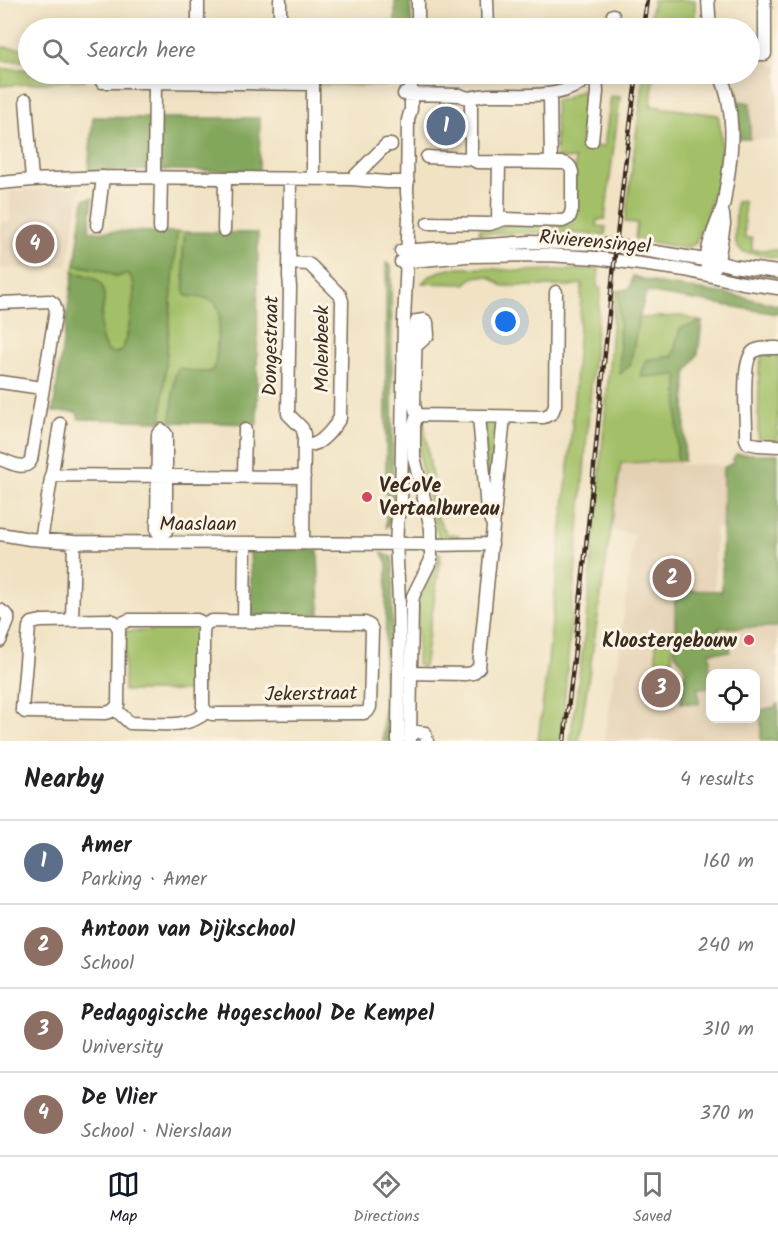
<!DOCTYPE html>
<meta charset="utf-8">
<style>
body{margin:0;font-family:Kalam,sans-serif;background:#f2f2f2;color:#202124}
.controls{position:absolute;right:18px;bottom:18px;display:grid;overflow:hidden;border-radius:12px;box-shadow:0 3px 15px #0003}
.controls button{width:54px;height:54px;display:grid;place-items:center;padding:0;border:0;border-bottom:2px solid #e0e0e0;background:#fff;color:#202124;font:30px sans-serif}
.you{position:absolute;left:506px;top:322px;width:21px;height:21px;margin:-15px;border:4px solid #fff;border-radius:50%;background:#1a73e8;box-shadow:0 0 0 9px #1a73e833}
.badge{display:grid;place-items:center;width:39px;height:39px;border-radius:50%;background:#111827;color:#fff;font-size:20px;font-weight:700}
.pin{position:absolute;translate:-50% -50%;border:3px solid #fff;box-shadow:0 2px 6px #0006}
.list{margin:0;padding:0;list-style:none}
h2{display:flex;justify-content:space-between;align-items:center;height:78px;margin:0;padding:0 24px;font-size:26px}
h2 small{font-size:20px;font-weight:400;color:#757577}
.list li{display:grid;grid-template-columns:39px 1fr auto;gap:18px;align-items:center;box-sizing:border-box;height:84px;padding:0 24px;border-top:2px solid #e0e0e0}
.list b{display:block;font-size:22px;white-space:nowrap}
.list p{margin:0;font-size:20px;white-space:nowrap;color:#757577}
.list em{font-size:20px;font-style:normal;color:#757577}
.icon{flex:none;width:33px;height:33px;fill:none;stroke:currentColor;stroke-width:2;stroke-linecap:round;stroke-linejoin:round}
.map{position:relative;flex:none;width:778px;height:741px;overflow:hidden}
.search{position:absolute;background:#fff;box-shadow:0 3px 15px #0003;left:18px;right:18px;top:18px;height:66px;display:flex;align-items:center;gap:15px;box-sizing:border-box;padding:0 21px;border-radius:33px;color:#757577;font-size:22px}
.sheet{height:414px;background:#fff}
nav{display:flex;justify-content:space-around;align-items:center;box-sizing:border-box;height:84px;border-top:2px solid #e0e0e0;background:#fff;font-size:16px;color:#757577}
nav a{display:grid;justify-items:center;gap:3px}
nav .on{color:#111827}
.map>svg:first-child{display:block}
.built{fill:#e4d1b4;fill-rule:evenodd}
.green{fill:#a3c067;stroke:#6f7542;stroke-width:1.5}
.forest{fill:#82a65c;stroke:#5e683d;stroke-width:1.5}
.lines{fill:none;stroke-linecap:round;stroke-linejoin:round}
.minor-casing{stroke:#7a6a58;stroke-width:15}
.minor{stroke:#fff;stroke-width:12}
.rail-casing{stroke:#3b2a1e;stroke-width:4.5}
.rail{stroke:#fcf5e5;stroke-width:2;stroke-dasharray:7;stroke-linecap:butt}
.poi-dot{fill:#d1495b;stroke:#fcf5e5;stroke-width:2}
.labels{text-anchor:middle;stroke-width:6;stroke-linejoin:round;paint-order:stroke}
.street-label{font-size:20px;fill:#3b2a1e;stroke:#fcf5e5}
.poi-label{font-size:20px;font-weight:bold;fill:#3b2a1e;stroke:#fcf5e5;text-anchor:start}
</style>
<div class="map">
<svg width="778" height="741" viewBox="0 0 778 741">
<rect width="100%" height="100%" fill="#fcf5e5"/>
<filter id="ink" filterUnits="userSpaceOnUse"><feTurbulence type="fractalNoise" baseFrequency=".0167" numOctaves="2"/><feDisplacementMap in="SourceGraphic" scale="12" xChannelSelector="R" yChannelSelector="G"/><feConvolveMatrix kernelMatrix="1 2 1 2 8 2 1 2 1" color-interpolation-filters="sRGB"/></filter>
<filter id="wash" filterUnits="userSpaceOnUse"><feTurbulence type="fractalNoise" baseFrequency=".008" numOctaves="4" result="noise"/><feDisplacementMap in="SourceGraphic" scale="24" xChannelSelector="R" yChannelSelector="G"/><feGaussianBlur stdDeviation="1.35" result="paint"/><feColorMatrix in="noise" values="0 0 0 0 0 0 0 0 0 0 0 0 0 0 0 0 0 1.4 0 .05"/><feComposite in="paint" operator="in"/></filter>
<g filter="url(#wash)">
<rect width="100%" height="100%" fill="#f0e2c3"/>
<path class="built" d="M750 59H771V65H778V139L745 140 734 91 728 74H750Z
M81 186 67 266 0 269V223L11 221 9 191Z
M619 462H680L681 465 718 464 724 473V527L715 528V622L778 623V741H604L615 669H617L634 534 609 530ZM710 674H756V718H710Z"/>
<path class="green" d="M653 0H695V28H649Z
M0 47 28 49V61H0Z
M0 69H28V74H86L85 80 0 86Z
M96 74H375L379 79 386 82 387 86 317 85 107 78 95 79Z
M644 74H654L651 106 718 115 721 134 722 169 705 220 695 244 684 248 635 239 637 223 625 222Z
M583 90H587L581 145 604 147 611 96 620 97 605 219 597 220V226L606 227 605 235 554 232 479 234 480 228H502L506 223 572 226 575 159 556 158 555 100 564 99Z
M744 201 745 238H752V250H778V258L743 252 737 246 735 239 736 202Z
M177 232H185L183 253 185 295C194 299 205 295 213 301 217 304 219 309 219 314 221 325 218 362 212 371 201 374 191 371 180 368L175 375 171 422 161 421Z
M75 265 101 270 117 277 125 274 129 275C132 279 134 283 134 288 135 297 127 345 121 350 117 354 113 353 108 352 96 336 101 320 104 302L84 274 73 273Z
M455 268H484L519 271 599 269 597 286 601 289 595 341 561 741H538L548 661 571 439 582 284 568 286H503L489 277 482 276 474 277 465 284 422 283C431 273 442 270 455 268Z
M615 290 619 291 620 373 630 365 639 318 682 316 702 322 680 328 673 356 646 361 641 376 678 375 677 461 621 463 579 741H570L585 632 607 393Z
M778 353V442H758L759 369 762 355Z
M486 422H498L490 508 484 426Z
M424 423 438 518 447 534 459 535V538L439 539 420 463 419 427Z
M438 552 441 554 424 667H420L417 664 418 598 438 562Z
M151 626 201 627V691H124L125 631H151Z
M656 639H672V665L668 670H656Z"/>
<path class="forest" d="M395 0H410L412 28H395Z
M732 89H737L738 101 750 103V139H739L738 115Z
M93 117 150 118V170L88 171Z
M159 118H260L259 171 159 170Z
M93 198 89 231 177 232 161 421 79 419 77 412H53L73 273C132 278 84 319 108 352 113 353 117 354 122 350 127 345 134 298 134 288 134 283 132 279 129 275L125 274 117 277 101 270 75 265 84 199Z
M185 232 258 233 257 424 171 422 175 375 177 370 180 368C191 371 201 374 212 371 218 362 216 353 217 343 217 330 225 311 213 301 205 295 194 299 185 295L183 253Z
M386 263 391 266 393 515 386 528Z
M633 276 660 284 728 294 778 305V314L646 292 638 323 630 365 620 374 619 291 630 288Z
M702 322 698 353 686 374 684 461H677L678 375 641 377 646 360 673 356 680 328Z
M736 454H778V627L719 628V641H730V652H710L709 688H698L699 704 681 703 685 669 682 662 675 654V590L722 591 723 468 733 463V459Z
M250 549 318 550 320 618 252 617Z
M382 553 392 557 393 564 390 741H383L387 563Z
M778 704V741H761V710L775 707Z"/>
</g>
<g filter="url(#ink)">
<g class="lines">
<defs>
<path id="minor" d="M198 0V28
M487 0 488 28
M708 0 710 28
M280 28V0
M418 28V0
M612 28 613 15
M750 54H765V10L764 0
M102 82H155
M404 94 460 95C470 101 477 95 488 95 524 94 564 102 592 74
M550 95 551 163
M471 98V159
M26 100 32 180
M592 141 597 92 596 74
M427 157 471 159 477 162 564 163C569 164 571 167 572 172V210L569 218 563 221 505 219 490 224 428 223
M154 178 155 82 313 84V179
M290 179 289 276 290 287 288 414 302 428 304 434 303 543
M352 179 386 145H391
M0 183 32 180 103 177 352 179 386 182H408
M498 221 499 163
M97 225 103 177
M160 228 161 178
M224 230 225 179
M401 251 530 242 597 244 624 247 718 262 732 266 778 272
M401 262 467 256 547 255 596 258 685 270 743 283 778 288
M289 263 308 264 311 266 340 295 342 301 340 418C336 425 323 442 314 444 312 445 306 445 304 444
M715 267 718 262 724 224 723 214
M707 268C704 249 717 225 723 206 725 199 725 191 727 183 733 146 735 109 720 74
M0 303 50 301 54 304 56 310 31 460C25 472 10 462 0 459
M778 348C770 348 761 347 754 351 741 359 746 414 746 430V439L748 443 758 445 778 446
M0 382 42 388
M417 415 544 417 552 413 555 405 556 292
M479 416 487 510 491 521
M162 430 166 434V531H157L158 434Z
M51 475 304 477
M244 476 245 430
M0 534 30 539 74 542 421 544 431 545 492 544
M41 540 60 424
M0 610 8 616V621L0 641
M110 620 115 622 119 629 118 705C114 710 112 712 105 713L25 712 22 709 29 627 32 623 41 621Z
M72 621 74 542
M212 621 365 623 370 626 372 630 370 707 368 711 364 713 212 714 206 712 203 706V631L205 624Z
M244 621 245 543
M118 625 129 620H197L205 624
M410 673 465 674 473 673 479 667 504 417
M115 709 130 723C154 723 188 730 206 712
M410 731 425 733 427 741
M398 741C398 697 400 652 399 608 399 572 392 537 401 502L404 320 409 217 407 192 408 120 411 109V74
M410 741 412 605 413 596 431 560V528L414 457V425L417 415 414 405 416 324 417 321 424 320 427 322 428 335 415 347"/>
</defs>
<use href="#minor" class="minor-casing"/>
<use href="#minor" class="minor"/>
<defs>
<path id="rail" d="M643 28 647 0
M564 741C593 519 606 295 637 74"/>
</defs>
<use href="#rail" class="rail-casing"/>
<use href="#rail" class="rail"/>
</g>
</g>
<g class="poi-dot">
<circle cx="367" cy="497" r="6"/>
<circle cx="749" cy="640" r="6"/>
</g>
<g class="labels">
<g class="street-label">
<text transform="translate(595 241) rotate(5)" y="7">Rivierensingel</text>
<text transform="translate(270 346) rotate(-89)" y="7">Dongestraat</text>
<text transform="translate(321 349) rotate(-90)" y="7">Molenbeek</text>
<text x="198" y="530">Maaslaan</text>
<text transform="translate(311 693) rotate(-1)" y="7">Jekerstraat</text>
</g>
<g class="poi-label">
<text x="379" y="492">VeCoVe<tspan x="379" dy="23">Vertaalbureau</tspan></text>
<text x="737" y="647" text-anchor="end">Kloostergebouw</text>
</g>
</g>
</svg>
<div class="controls">
<button><svg class="icon" aria-label="locate" viewBox="0 0 24 24"><circle cx="12" cy="12" r="6"/><path d="M12 2v4M12 18v4M2 12h4M18 12h4"/></svg></button>
</div>
<div class="you"></div>
<div class="pin badge" style="left:446px;top:126px;background:#5c6f8a">1</div>
<div class="pin badge" style="left:672px;top:578px;background:#8d6e63">2</div>
<div class="pin badge" style="left:661px;top:688px;background:#8d6e63">3</div>
<div class="pin badge" style="left:35px;top:244px;background:#8d6e63">4</div>
<div class="search"><svg class="icon" aria-label="search" viewBox="0 0 24 24"><circle cx="10" cy="10" r="6"/><path d="M15 15l6 6"/></svg>Search here</div>
</div>
<section class="sheet">
<h2>Nearby<small>4 results</small></h2>
<ul class="list">
<li><span class="badge" style="background:#5c6f8a">1</span><div><b>Amer</b><p>Parking · Amer</p></div><em>160 m</em></li>
<li><span class="badge" style="background:#8d6e63">2</span><div><b>Antoon van Dijkschool</b><p>School</p></div><em>240 m</em></li>
<li><span class="badge" style="background:#8d6e63">3</span><div><b>Pedagogische Hogeschool De Kempel</b><p>University</p></div><em>310 m</em></li>
<li><span class="badge" style="background:#8d6e63">4</span><div><b>De Vlier</b><p>School · Nierslaan</p></div><em>370 m</em></li>
</ul>
</section>
<nav>
<a class="on"><svg class="icon" aria-label="map" viewBox="0 0 24 24"><path d="M3 6l6-2 6 2 6-2v14l-6 2-6-2-6 2zM9 4v14M15 6v14"/></svg>Map</a>
<a><svg class="icon" aria-label="directions" viewBox="0 0 24 24"><path d="M12 3l9 9-9 9-9-9zM9 14v-3h6M13 9l2 2-2 2"/></svg>Directions</a>
<a><svg class="icon" aria-label="saved" viewBox="0 0 24 24"><path d="M7 4h10v16l-5-4-5 4z"/></svg>Saved</a>
</nav>
